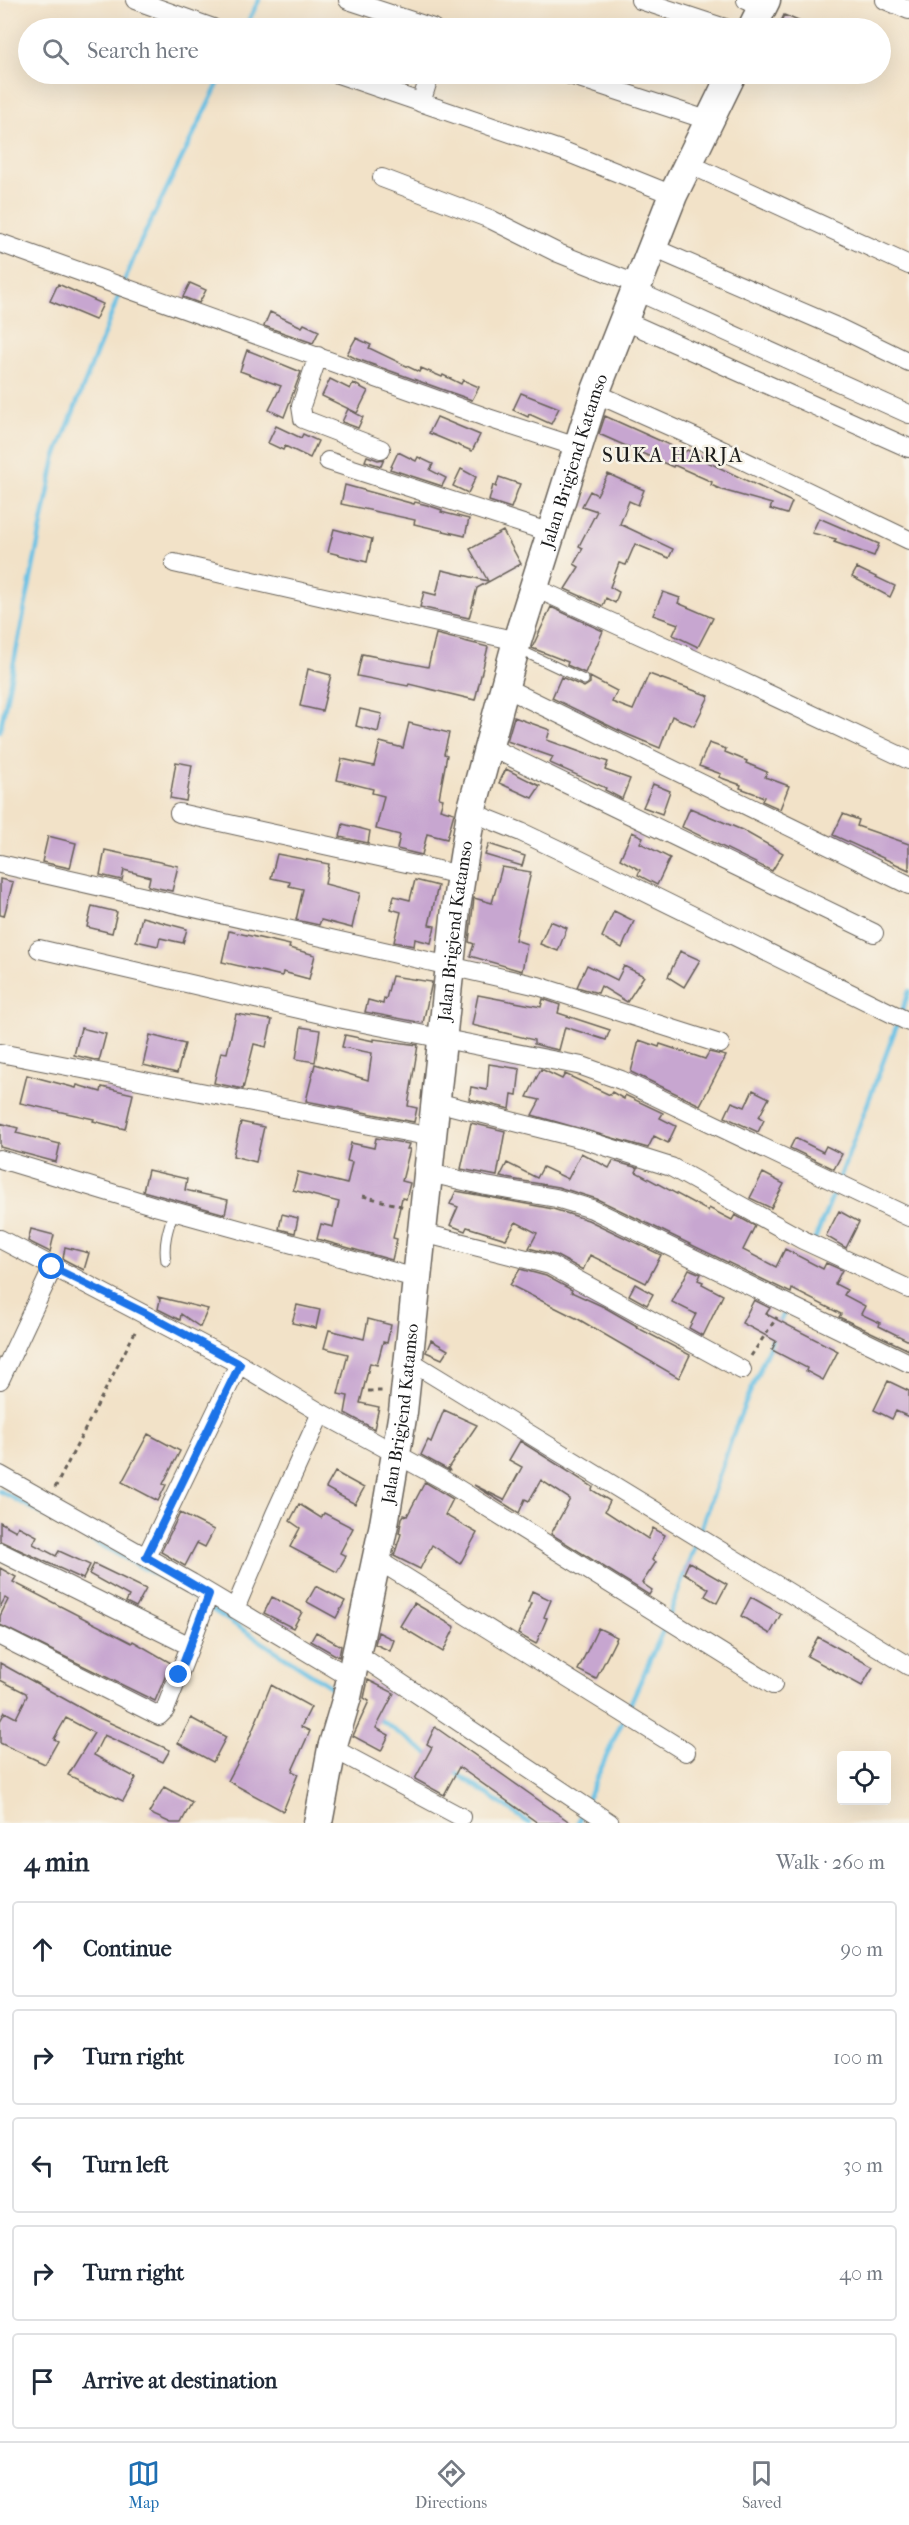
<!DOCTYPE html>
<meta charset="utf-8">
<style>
body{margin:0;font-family:"IM FELL French Canon",serif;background:#f2f2f3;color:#1f2937}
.controls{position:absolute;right:18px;bottom:18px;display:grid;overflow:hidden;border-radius:6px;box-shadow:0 6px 24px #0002}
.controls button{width:54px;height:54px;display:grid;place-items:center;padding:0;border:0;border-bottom:2px solid #e0e1e3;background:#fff;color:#1f2937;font:30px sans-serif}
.stop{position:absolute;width:18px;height:18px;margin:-14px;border:4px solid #1a73e8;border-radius:50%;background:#fff}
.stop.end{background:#1a73e8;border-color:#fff;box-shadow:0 2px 6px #0008}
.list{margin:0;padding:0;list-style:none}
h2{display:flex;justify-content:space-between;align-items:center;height:78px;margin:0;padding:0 24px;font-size:26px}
h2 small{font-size:20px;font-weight:400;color:#747a83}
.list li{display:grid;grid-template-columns:39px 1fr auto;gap:18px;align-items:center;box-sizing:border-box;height:96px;margin:0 12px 12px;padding:0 12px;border:2px solid #e0e1e3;border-radius:6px}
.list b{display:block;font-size:22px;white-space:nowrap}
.list em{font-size:20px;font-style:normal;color:#747a83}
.icon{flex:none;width:33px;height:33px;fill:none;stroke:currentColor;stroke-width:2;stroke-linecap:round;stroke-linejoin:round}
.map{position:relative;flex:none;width:909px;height:1823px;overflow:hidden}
.search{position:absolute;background:#fff;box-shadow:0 6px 24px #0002;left:18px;right:18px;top:18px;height:66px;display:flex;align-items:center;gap:15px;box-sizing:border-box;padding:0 21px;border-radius:33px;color:#747a83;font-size:22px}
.sheet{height:618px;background:#fff}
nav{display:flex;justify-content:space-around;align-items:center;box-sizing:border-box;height:84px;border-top:2px solid #e0e1e3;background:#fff;font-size:16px;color:#747a83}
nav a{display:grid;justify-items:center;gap:3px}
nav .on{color:#1f6fb2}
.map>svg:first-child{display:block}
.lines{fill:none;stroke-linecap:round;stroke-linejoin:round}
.stream{stroke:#67c1e5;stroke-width:4.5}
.building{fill:#c7a6d0}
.service-casing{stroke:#676158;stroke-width:11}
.minor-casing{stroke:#676158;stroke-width:20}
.trunk-casing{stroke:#676158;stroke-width:31}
.path{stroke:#676158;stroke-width:3;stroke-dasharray:4.5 4.5;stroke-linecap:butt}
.service{stroke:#fff;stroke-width:9}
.minor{stroke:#fff;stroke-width:18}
.trunk{stroke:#fff;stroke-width:28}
.route{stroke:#1a73e8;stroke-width:8}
.labels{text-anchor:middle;stroke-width:5;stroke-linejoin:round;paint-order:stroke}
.street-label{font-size:18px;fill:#1c1c1c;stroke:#f7f3e8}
.quarter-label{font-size:21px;letter-spacing:1.5px;fill:#1c1c1c;stroke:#f7f3e8}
</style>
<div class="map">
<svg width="909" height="1823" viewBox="0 0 909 1823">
<rect width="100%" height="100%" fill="#f7f3e8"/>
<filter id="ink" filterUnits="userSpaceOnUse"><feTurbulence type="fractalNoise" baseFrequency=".0167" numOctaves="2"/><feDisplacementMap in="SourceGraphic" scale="12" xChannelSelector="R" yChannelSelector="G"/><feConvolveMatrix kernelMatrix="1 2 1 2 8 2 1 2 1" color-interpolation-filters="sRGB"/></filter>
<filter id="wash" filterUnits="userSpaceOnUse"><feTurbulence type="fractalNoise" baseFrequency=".008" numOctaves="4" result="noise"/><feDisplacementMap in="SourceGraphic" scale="24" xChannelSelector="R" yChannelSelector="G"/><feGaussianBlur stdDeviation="1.35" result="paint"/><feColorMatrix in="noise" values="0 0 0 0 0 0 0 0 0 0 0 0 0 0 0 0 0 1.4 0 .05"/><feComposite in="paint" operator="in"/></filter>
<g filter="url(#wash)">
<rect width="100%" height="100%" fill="#f2e2c8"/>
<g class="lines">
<path class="stream" d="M245 28 259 0
M124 282 140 243 223 74
M0 731 55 459 121 290
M901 1014 909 991
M839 1180 898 1022
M814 1241 836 1188
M778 1327 786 1307
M0 1491 171 1583 201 1602
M700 1531 736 1426 774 1335
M208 1607 339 1692
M669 1616 696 1542
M628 1709 666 1624
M376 1717 433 1757
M452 1770 529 1823
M586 1802 624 1717
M578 1823 583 1810"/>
</g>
<g id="blocks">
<path class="building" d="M784 15 815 28H778Z
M190 283 206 290 199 303 183 297Z
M58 284 103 304 95 320 50 301Z
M270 312 302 327 304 324 319 331 313 343 264 326Z
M356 338 371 345 369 348 419 372 421 368 442 377 443 375 461 384 463 380 479 387 472 400 357 359 347 354Z
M247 350 301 372 284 417 269 410 281 386 240 371Z
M330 379 350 389 353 383 368 391 357 413 322 396Z
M521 393 559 408 551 424 529 414 528 417 513 410Z
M348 409 363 417 358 428 342 422Z
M605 416 685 452 687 450 702 457 701 459 792 502 787 514 770 509 772 504 722 490 711 485 712 482 674 465 673 467 599 434Z
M437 417 480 435 472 451 429 433Z
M276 426 301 438 303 434 318 441 310 458 285 446 283 450 268 443Z
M398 452 416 461 418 457 433 464 430 470 446 478 442 486 390 469Z
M367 456 378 460 384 459 381 466 365 461Z
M461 469 476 477 468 493 453 486Z
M608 474 644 490 638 505 629 501 620 524 673 549 669 558 635 544 626 565 619 563 610 587 619 592 615 603 606 598 603 606 565 589 579 567 574 564 583 548 579 546 597 511 582 506 590 491 597 495Z
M499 477 520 484 511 508 489 501 493 485 496 487Z
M345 485 414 504 415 502 427 505 442 510 441 512 469 519 465 536 414 524 415 520 341 504Z
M819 518 879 544 874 556 834 542 836 539 812 533Z
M334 529 372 539 367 562 328 552Z
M503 531 521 564 477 588 469 618 420 607 424 592 436 595 442 570 488 581 470 549Z
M857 568 895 586 890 597 852 577Z
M663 592 680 598 678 603 713 618 698 647 673 635 678 624 653 615Z
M551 607 603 631 585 673 567 665 568 662 532 648Z
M436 634 488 647 475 700 409 684 408 686 357 676 362 654 428 667Z
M308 669 331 675 322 711 300 706Z
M649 674 709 696 694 726 672 716 660 748 624 733 552 698 561 677 584 687 590 683V677L617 691 612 702 633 710Z
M360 709 382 714 378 732 356 726Z
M514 717 550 730 547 740 608 762 605 770 630 779 622 799 605 790 606 788 550 763 553 757 507 741Z
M409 723 449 733 444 754 447 755 439 798 443 799 440 809 454 813 447 839 427 834 422 855 397 849 400 835 376 829 384 796 372 793 373 789 337 780 342 759 374 766 380 742 403 748Z
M709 743 726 749 725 752 747 761 746 763 767 772 765 777 789 786 780 809 762 801 764 797 740 788 741 785 719 777 721 774 699 766Z
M176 762 192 765 186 801 170 798Z
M506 769 540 786 532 798 499 783Z
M653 784 670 791 662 814 643 807Z
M690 808 742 830 783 853 772 871 682 827Z
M843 814 859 820 857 826 909 844V870L833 835Z
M343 824 370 831 368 843 340 837Z
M632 832 643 837 640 843 670 858 657 885 638 875 640 870 620 859Z
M48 836 76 843 70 868 42 862Z
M489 844 525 856 522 866 485 855Z
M105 850 178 866 172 891 148 886 150 877 124 870 122 880 100 875Z
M277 854 329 864 325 884 360 893 352 928 321 920 319 925 296 920 303 889 289 886 290 882 271 878Z
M502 867 531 872 515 940 527 944 522 971 470 956 474 944 469 942 474 898 492 903Z
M0 879 13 882 4 916 0 915Z
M415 880 438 886 429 925 435 926 431 943 415 939 414 946 394 942 401 912 391 909 394 896 410 900Z
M92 906 117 912 112 933 87 927Z
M614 911 634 921 622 948 602 937Z
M142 917 187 929 183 943 160 938 158 946 136 941Z
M550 921 567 928 558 951 540 944Z
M229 931 290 945 289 948 315 955 309 979 283 972 282 976 222 962Z
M680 951 700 960 684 987 668 977Z
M587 965 617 980 624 966 644 976 627 1002 601 986 598 993 577 987Z
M392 976 432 982 423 1023 365 1012 368 1000 383 1004 384 998 386 999Z
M478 995 541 1007 543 999 560 1005 558 1013 610 1030 606 1040 565 1027 559 1050 545 1047 534 1044V1040L472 1025Z
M236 1014 272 1020 266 1047 254 1044 243 1089 214 1083 221 1052 227 1053Z
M301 1027 320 1030 315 1062 296 1059Z
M81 1028 106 1034 99 1061 74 1055Z
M150 1035 185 1044 177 1073 143 1065Z
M345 1035 374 1041V1039L418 1045 408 1106 417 1108 414 1122 306 1101 315 1064 368 1080 372 1053 342 1047Z
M639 1040 659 1047 660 1044 705 1059 709 1052 726 1056 700 1105 631 1072Z
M489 1064 520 1069 517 1095 512 1094 510 1109 469 1099 471 1087 487 1090Z
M541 1069 562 1079 565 1074 610 1095 612 1092 624 1099 625 1095 663 1113 660 1118 676 1126 668 1143 654 1136 648 1148 532 1115 540 1100 527 1097Z
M27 1075 76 1088 77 1085 101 1092 102 1087 133 1094 125 1129 93 1121 94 1119 20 1103Z
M753 1090 769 1098 759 1117 764 1120 758 1132 725 1117 732 1102 745 1107Z
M241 1122 264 1127 256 1162 233 1156Z
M0 1123 18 1128 16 1133 60 1144 56 1162 0 1147Z
M471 1123 505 1131 497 1176 461 1169Z
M376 1138 409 1144 407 1149H410L402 1181 410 1183 406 1199 402 1198 393 1238 397 1239 392 1260 317 1239 321 1224 333 1227 339 1202 293 1190 298 1172 347 1184 352 1162 347 1161 351 1143 374 1148Z
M795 1138 823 1152 826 1146 842 1154 834 1169 790 1148Z
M581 1153 609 1168 613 1161 638 1168 636 1172 708 1211 709 1208 732 1220 735 1215 755 1226 743 1250 776 1267 785 1249 823 1269 826 1263 842 1270 835 1284 847 1290 844 1295 865 1306 861 1314 880 1323 879 1326 909 1341V1350L839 1317 841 1314 792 1289 791 1293 597 1199 558 1187 500 1177 507 1163 537 1178 543 1167 568 1179Z
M148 1170 187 1179 185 1190 228 1200 225 1214 143 1191Z
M763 1173 784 1184 771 1208 750 1198Z
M456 1191 553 1209 588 1220 661 1255 646 1283 590 1255 583 1270 555 1255 529 1248 537 1233 516 1222 506 1239 467 1227 465 1231 450 1225 458 1207 450 1204Z
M839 1211 859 1222 846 1248 826 1236Z
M282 1214 298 1218 295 1233 279 1229Z
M31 1229 54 1235 50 1252 28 1241Z
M65 1247 89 1253 84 1270 63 1259Z
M520 1269 546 1276 572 1290 571 1292 604 1307 637 1326 636 1327 690 1355 679 1378 578 1319 510 1285Z
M689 1269 701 1274 698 1280 703 1282 702 1284 723 1295 703 1336 689 1328 696 1314 672 1302Z
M635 1284 653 1294 647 1305 629 1295Z
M158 1297 208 1309 200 1327 181 1314 180 1320 158 1309 160 1300Z
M754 1300 770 1308 766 1314 838 1351 823 1380 806 1371 807 1368 772 1350 776 1341 742 1323Z
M297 1305 320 1310 316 1328 292 1323Z
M368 1319 391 1325 387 1343 383 1342 377 1365 370 1363 360 1403 379 1407 374 1429 345 1413 348 1396 338 1394 348 1354 324 1348 329 1330 364 1339Z
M431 1340 448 1350 442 1359 426 1352Z
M888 1381 909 1391V1417L896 1411 892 1419 874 1410Z
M444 1410 477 1425 448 1468 450 1471 421 1455 428 1440 431 1442Z
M148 1434 180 1451 163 1484 166 1485 158 1501 122 1482Z
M520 1441 593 1487 592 1490 610 1501 605 1511 648 1539 653 1528 665 1535 652 1560 656 1562 642 1583 652 1590 649 1595 551 1534 570 1499 541 1480 529 1501 525 1499 519 1513 474 1485 504 1500 522 1467 509 1460Z
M335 1472 364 1488 355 1504 326 1488Z
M425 1482 453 1499 445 1515 477 1533 460 1564 432 1545 420 1569 394 1556 401 1534 399 1533 402 1518 404 1515 407 1516Z
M299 1504 321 1518 324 1513 353 1528 340 1553 346 1556 337 1572 290 1547 300 1528 290 1521Z
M180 1513 214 1530 205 1547 197 1543 185 1566 161 1552Z
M0 1522 16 1531 18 1526 37 1536 33 1544 56 1556 59 1551 90 1565 83 1579 0 1541Z
M689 1562 727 1584 717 1603 705 1596 709 1589 684 1573Z
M94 1564 146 1589 136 1607 126 1602 129 1596 89 1574Z
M0 1568 16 1577 13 1582 132 1643 133 1641 171 1663 155 1701 0 1625V1616L8 1600 5 1598 0 1607Z
M316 1586 345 1601 336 1618 307 1602Z
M532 1591 551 1600 544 1617 547 1618 536 1644 518 1634 531 1603 528 1602Z
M272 1597 302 1612 293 1628 264 1613Z
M751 1597 781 1614 770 1634 741 1616Z
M414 1603 455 1627 443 1652 400 1626Z
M598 1628 617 1637 596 1679 578 1670Z
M316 1632 341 1646 339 1657 311 1641Z
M378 1632 394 1640 390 1651 375 1644Z
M818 1637 873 1667 862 1686 807 1656Z
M0 1663 95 1716 170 1750 163 1762 104 1735 94 1755 136 1778 123 1801 68 1775 94 1733 66 1718 54 1739 58 1741 45 1764 0 1743V1721L5 1712 16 1718 27 1696 26 1693 0 1680Z
M368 1680 394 1693 376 1728 389 1735 381 1751 353 1736 369 1701 364 1698Z
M271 1685 311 1707 301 1727 310 1731 292 1771 298 1774 283 1811 228 1781 244 1751Z
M191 1718 226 1737 213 1762 178 1743Z
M435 1727 571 1823H538L459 1767 444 1795 415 1779 432 1747 427 1744Z
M164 1787 192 1802 181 1823H171L149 1813Z"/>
</g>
</g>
<g filter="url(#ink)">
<use href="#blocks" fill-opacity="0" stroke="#676158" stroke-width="1.5"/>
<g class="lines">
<defs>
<path id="service" d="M518 649 584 680
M166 1261C163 1244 168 1228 174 1211"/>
<path id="minor" d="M135 0 213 28
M348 0 433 28
M640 0 725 28
M746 0 763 6
M885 0 909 10
M338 74 566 152 673 195
M567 74 710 121
M421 103 430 74
M689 164 909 265
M382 178 490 219 558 253 636 284
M0 243 488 418 577 447
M651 247 839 328 909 362
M634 290 909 414
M623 320 909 448
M318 356 301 406 303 419 381 449
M595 393 703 441 909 540
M328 461 551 533
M174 563 517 641
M533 587 724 673 909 760
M504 687 909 885
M488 746 874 933
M471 812 521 832 580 860 909 1022
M179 813 461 875
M0 864 538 986 720 1044
M39 949 338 1018 582 1066 621 1080 909 1217
M0 1053 432 1137
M436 1102 582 1139 671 1167 803 1240 909 1289
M0 1159 155 1206 419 1279
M429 1173 486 1186 556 1198 592 1209 909 1363
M423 1233 550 1265 742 1370
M0 1239 239 1364 321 1413 442 1479 773 1685
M410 1361 909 1666
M0 1380 53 1267
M0 1475 192 1583 351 1678
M0 1552 190 1646 209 1594
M146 1557 239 1364
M376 1559 686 1752
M235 1609 275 1514 321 1413
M0 1636 159 1716 165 1710 190 1646
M356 1653 610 1823
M332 1748 461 1817"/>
<g id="trunk">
<path d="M752 28 766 0"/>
<path id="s1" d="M318 1823 332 1748 347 1697 384 1524 403 1412 456 908 471 812 517 641 595 393 673 195 732 74"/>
</g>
</defs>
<use href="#service" class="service-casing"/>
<use href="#minor" class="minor-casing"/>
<use href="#trunk" class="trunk-casing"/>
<path class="path" d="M363 1196 405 1207
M751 1356 777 1317
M368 1391H384
M55 1488 137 1328"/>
<use href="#service" class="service"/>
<use href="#minor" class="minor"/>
<use href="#trunk" class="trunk"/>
</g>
</g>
<g class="lines" filter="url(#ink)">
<path class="route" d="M52 1267 145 1313 240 1364 146 1557 209 1594 179 1675"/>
</g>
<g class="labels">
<g class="street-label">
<text dy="6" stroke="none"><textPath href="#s1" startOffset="1390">Jalan Brigjend Katamso</textPath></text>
<text dy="6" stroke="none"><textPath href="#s1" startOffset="904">Jalan Brigjend Katamso</textPath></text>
<text dy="6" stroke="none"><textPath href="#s1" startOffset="418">Jalan Brigjend Katamso</textPath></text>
</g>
<g class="quarter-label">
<text x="673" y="462">SUKA HARJA</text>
</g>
</g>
</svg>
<div class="controls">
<button><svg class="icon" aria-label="locate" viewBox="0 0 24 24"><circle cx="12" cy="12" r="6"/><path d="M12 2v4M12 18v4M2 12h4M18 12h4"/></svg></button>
</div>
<div class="stop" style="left:52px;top:1267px"></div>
<div class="stop end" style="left:179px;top:1675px"></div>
<div class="search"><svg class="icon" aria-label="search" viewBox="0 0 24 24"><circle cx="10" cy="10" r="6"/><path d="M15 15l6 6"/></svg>Search here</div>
</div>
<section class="sheet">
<h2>4 min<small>Walk · 260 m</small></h2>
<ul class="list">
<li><svg class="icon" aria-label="ahead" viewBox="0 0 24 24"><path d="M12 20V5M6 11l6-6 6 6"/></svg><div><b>Continue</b></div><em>90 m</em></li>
<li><svg class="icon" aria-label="right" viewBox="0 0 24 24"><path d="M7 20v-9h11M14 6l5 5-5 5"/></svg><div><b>Turn right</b></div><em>100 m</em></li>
<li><svg class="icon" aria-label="left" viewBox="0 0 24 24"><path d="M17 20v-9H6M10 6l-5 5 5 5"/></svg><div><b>Turn left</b></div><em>30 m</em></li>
<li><svg class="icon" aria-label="right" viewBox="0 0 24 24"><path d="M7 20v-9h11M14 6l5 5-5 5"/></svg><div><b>Turn right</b></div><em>40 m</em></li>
<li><svg class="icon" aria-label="arrive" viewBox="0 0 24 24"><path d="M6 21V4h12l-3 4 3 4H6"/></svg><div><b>Arrive at destination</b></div></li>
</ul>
</section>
<nav>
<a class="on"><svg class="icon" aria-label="map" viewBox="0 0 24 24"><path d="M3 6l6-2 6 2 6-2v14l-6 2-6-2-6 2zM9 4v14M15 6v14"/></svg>Map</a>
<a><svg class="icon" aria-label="directions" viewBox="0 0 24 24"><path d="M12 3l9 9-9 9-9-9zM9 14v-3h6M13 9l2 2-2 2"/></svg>Directions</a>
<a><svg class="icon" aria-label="saved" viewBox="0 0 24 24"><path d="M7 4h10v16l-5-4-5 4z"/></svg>Saved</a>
</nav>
